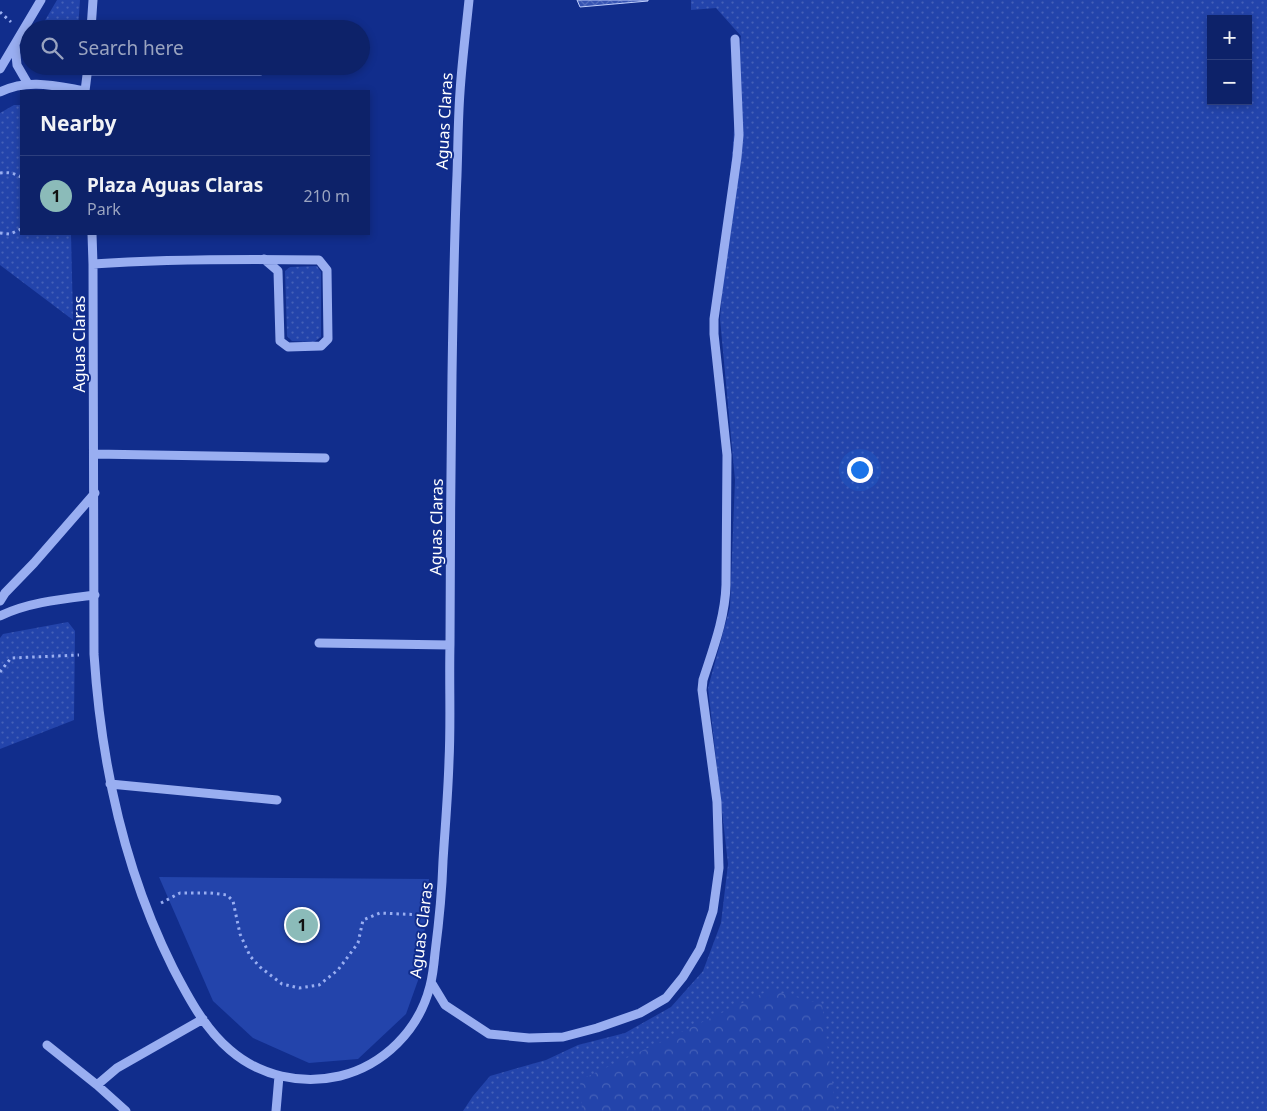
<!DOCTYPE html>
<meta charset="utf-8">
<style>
body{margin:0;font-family:"Noto Sans",sans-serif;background:#1b2f71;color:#f1f3f6}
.controls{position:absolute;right:15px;top:15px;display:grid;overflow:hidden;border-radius:0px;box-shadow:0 2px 8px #0003}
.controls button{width:45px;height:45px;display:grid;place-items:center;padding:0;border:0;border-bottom:1px solid #2d3f7d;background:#0d2269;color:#f1f3f6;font:25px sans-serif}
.you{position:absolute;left:859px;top:469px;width:18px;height:18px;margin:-12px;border:4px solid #fff;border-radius:50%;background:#1a73e8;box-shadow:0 0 0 8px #1a73e833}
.badge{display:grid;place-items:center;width:32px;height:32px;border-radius:50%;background:#8bbbb9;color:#111;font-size:16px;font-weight:700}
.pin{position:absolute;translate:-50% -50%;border:2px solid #fff;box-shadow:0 1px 5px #0006}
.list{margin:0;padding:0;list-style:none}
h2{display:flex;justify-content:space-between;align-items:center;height:65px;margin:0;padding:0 20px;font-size:21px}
h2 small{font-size:16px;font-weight:400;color:#9aa4c0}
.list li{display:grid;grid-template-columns:32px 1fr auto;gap:15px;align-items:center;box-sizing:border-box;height:80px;padding:0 20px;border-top:1px solid #2d3f7d}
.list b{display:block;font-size:19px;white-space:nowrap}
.list p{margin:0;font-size:16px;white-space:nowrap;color:#9aa4c0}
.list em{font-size:16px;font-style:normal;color:#9aa4c0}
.icon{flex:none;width:28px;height:28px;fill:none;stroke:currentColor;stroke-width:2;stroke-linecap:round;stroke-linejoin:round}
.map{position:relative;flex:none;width:1267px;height:1111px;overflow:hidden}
.search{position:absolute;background:#0d2269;box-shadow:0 2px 8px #0003;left:20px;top:20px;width:350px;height:55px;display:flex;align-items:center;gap:12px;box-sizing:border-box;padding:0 18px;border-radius:28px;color:#9aa4c0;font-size:19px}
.panel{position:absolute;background:#0d2269;box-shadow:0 2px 8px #0003;left:20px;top:90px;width:350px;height:145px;border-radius:0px}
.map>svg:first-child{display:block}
.grass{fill:url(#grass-dots);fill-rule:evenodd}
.forest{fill:url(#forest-crowns)}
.park{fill:#2344ab}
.building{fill:url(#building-cross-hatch);stroke:#bfcefd}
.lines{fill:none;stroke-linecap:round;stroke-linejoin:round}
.path{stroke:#99aef1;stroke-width:3;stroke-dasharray:2.5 4;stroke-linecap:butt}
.minor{stroke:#99aef1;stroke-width:9}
.labels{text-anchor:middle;stroke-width:4;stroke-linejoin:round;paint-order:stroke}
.street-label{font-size:16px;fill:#fff;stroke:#112d8c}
</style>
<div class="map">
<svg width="1267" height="1111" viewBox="0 0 1267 1111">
<defs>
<pattern id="grass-dots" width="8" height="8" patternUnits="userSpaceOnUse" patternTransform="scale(1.25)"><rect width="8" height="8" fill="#2344ab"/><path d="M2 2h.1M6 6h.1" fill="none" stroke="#4460b8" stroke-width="1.8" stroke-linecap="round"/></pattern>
<pattern id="forest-crowns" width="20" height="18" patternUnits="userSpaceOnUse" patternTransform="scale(1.25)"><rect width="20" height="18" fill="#2344ab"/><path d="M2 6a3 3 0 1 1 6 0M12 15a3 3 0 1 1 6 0" fill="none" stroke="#4460b8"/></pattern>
<pattern id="building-cross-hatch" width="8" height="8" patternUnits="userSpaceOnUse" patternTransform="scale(1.25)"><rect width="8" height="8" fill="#3553b3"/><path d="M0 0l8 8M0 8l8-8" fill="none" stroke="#536dbe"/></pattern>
</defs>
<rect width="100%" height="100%" fill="#112d8c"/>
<path class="grass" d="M57 0H80L78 29H40Z
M691 0H1267V1111H463L473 1096 490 1076 546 1060 578 1045 625 1033 671 1007 703 971 721 923 728 864 708 688 730 607 735 480 720 319 741 36 716 8 691 10ZM1211 19H1248V101H1211Z
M14 105H21V234H71L73 320 0 265V113Z
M317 266 321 272V337L314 342 292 341 287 336 285 271 290 267Z
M68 622 75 631 74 720 0 749V638L3 634Z"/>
<path class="forest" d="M770 990 822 1004 836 1111H582L580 1080Z"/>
<path class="park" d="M159 877 429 879 421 972 406 1014 358 1059 309 1063 253 1038 213 1001Z"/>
<path class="building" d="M577 0H648V1L580 7Z"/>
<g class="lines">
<path class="path" d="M0 12 11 22
M0 173C8 172 14 173 21 177
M0 233 10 234 21 229
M0 672 11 658 79 655
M161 903 180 893H210L227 895 233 901 240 934 250 956 260 967 282 984 299 988 319 985 338 970 358 943 363 920 380 913 423 915"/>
<path class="minor" d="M91 29 93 0
M15 45 17 65 28 84
M0 69 41 0
M87 71H260
M85 91 88 67
M0 92C28 78 56 86 85 91
M92 234 93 264 94 654C101 763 124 870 173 968 188 997 205 1029 230 1050 260 1076 301 1085 340 1076 384 1065 419 1030 430 986 433 975 434 964 435 953 439 922 442 892 443 861 445 828 448 795 449 761 451 722 449 683 450 644 450 555 451 465 452 376 453 309 454 242 457 175 458 147 458 119 460 92 462 61 466 30 469 0
M93 264C168 259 244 259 319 260L327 270 328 339 321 346 288 347 280 341 278 271 264 259
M94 454 325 458
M0 601 5 593 34 563 95 493
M0 616C29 602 63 599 95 595
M319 643 450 645
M110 784 277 800
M431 982 445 1005 489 1034 529 1038 563 1037 597 1028 640 1013 666 998 683 977 700 949 713 911 719 868 717 802 702 690 703 680C713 649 725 618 726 585L727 455 714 334V319L737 157 739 135 735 39
M47 1045 97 1085 126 1111
M97 1085 117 1068 203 1019
M276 1111 279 1076"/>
</g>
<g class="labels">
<g class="street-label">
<text transform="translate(444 121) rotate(-87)" y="6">Aguas Claras</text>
<text transform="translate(79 344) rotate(-90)" y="6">Aguas Claras</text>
<text transform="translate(436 527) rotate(-89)" y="6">Aguas Claras</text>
<text transform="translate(421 930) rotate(-83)" y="6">Aguas Claras</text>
</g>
</g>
</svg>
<div class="controls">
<button>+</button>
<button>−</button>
</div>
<div class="you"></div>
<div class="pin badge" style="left:302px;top:925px">1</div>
<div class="search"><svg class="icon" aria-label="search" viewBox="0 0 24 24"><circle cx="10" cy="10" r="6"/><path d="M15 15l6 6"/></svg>Search here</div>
<section class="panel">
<h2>Nearby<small></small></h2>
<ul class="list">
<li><span class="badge">1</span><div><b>Plaza Aguas Claras</b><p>Park</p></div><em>210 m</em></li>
</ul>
</section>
</div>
